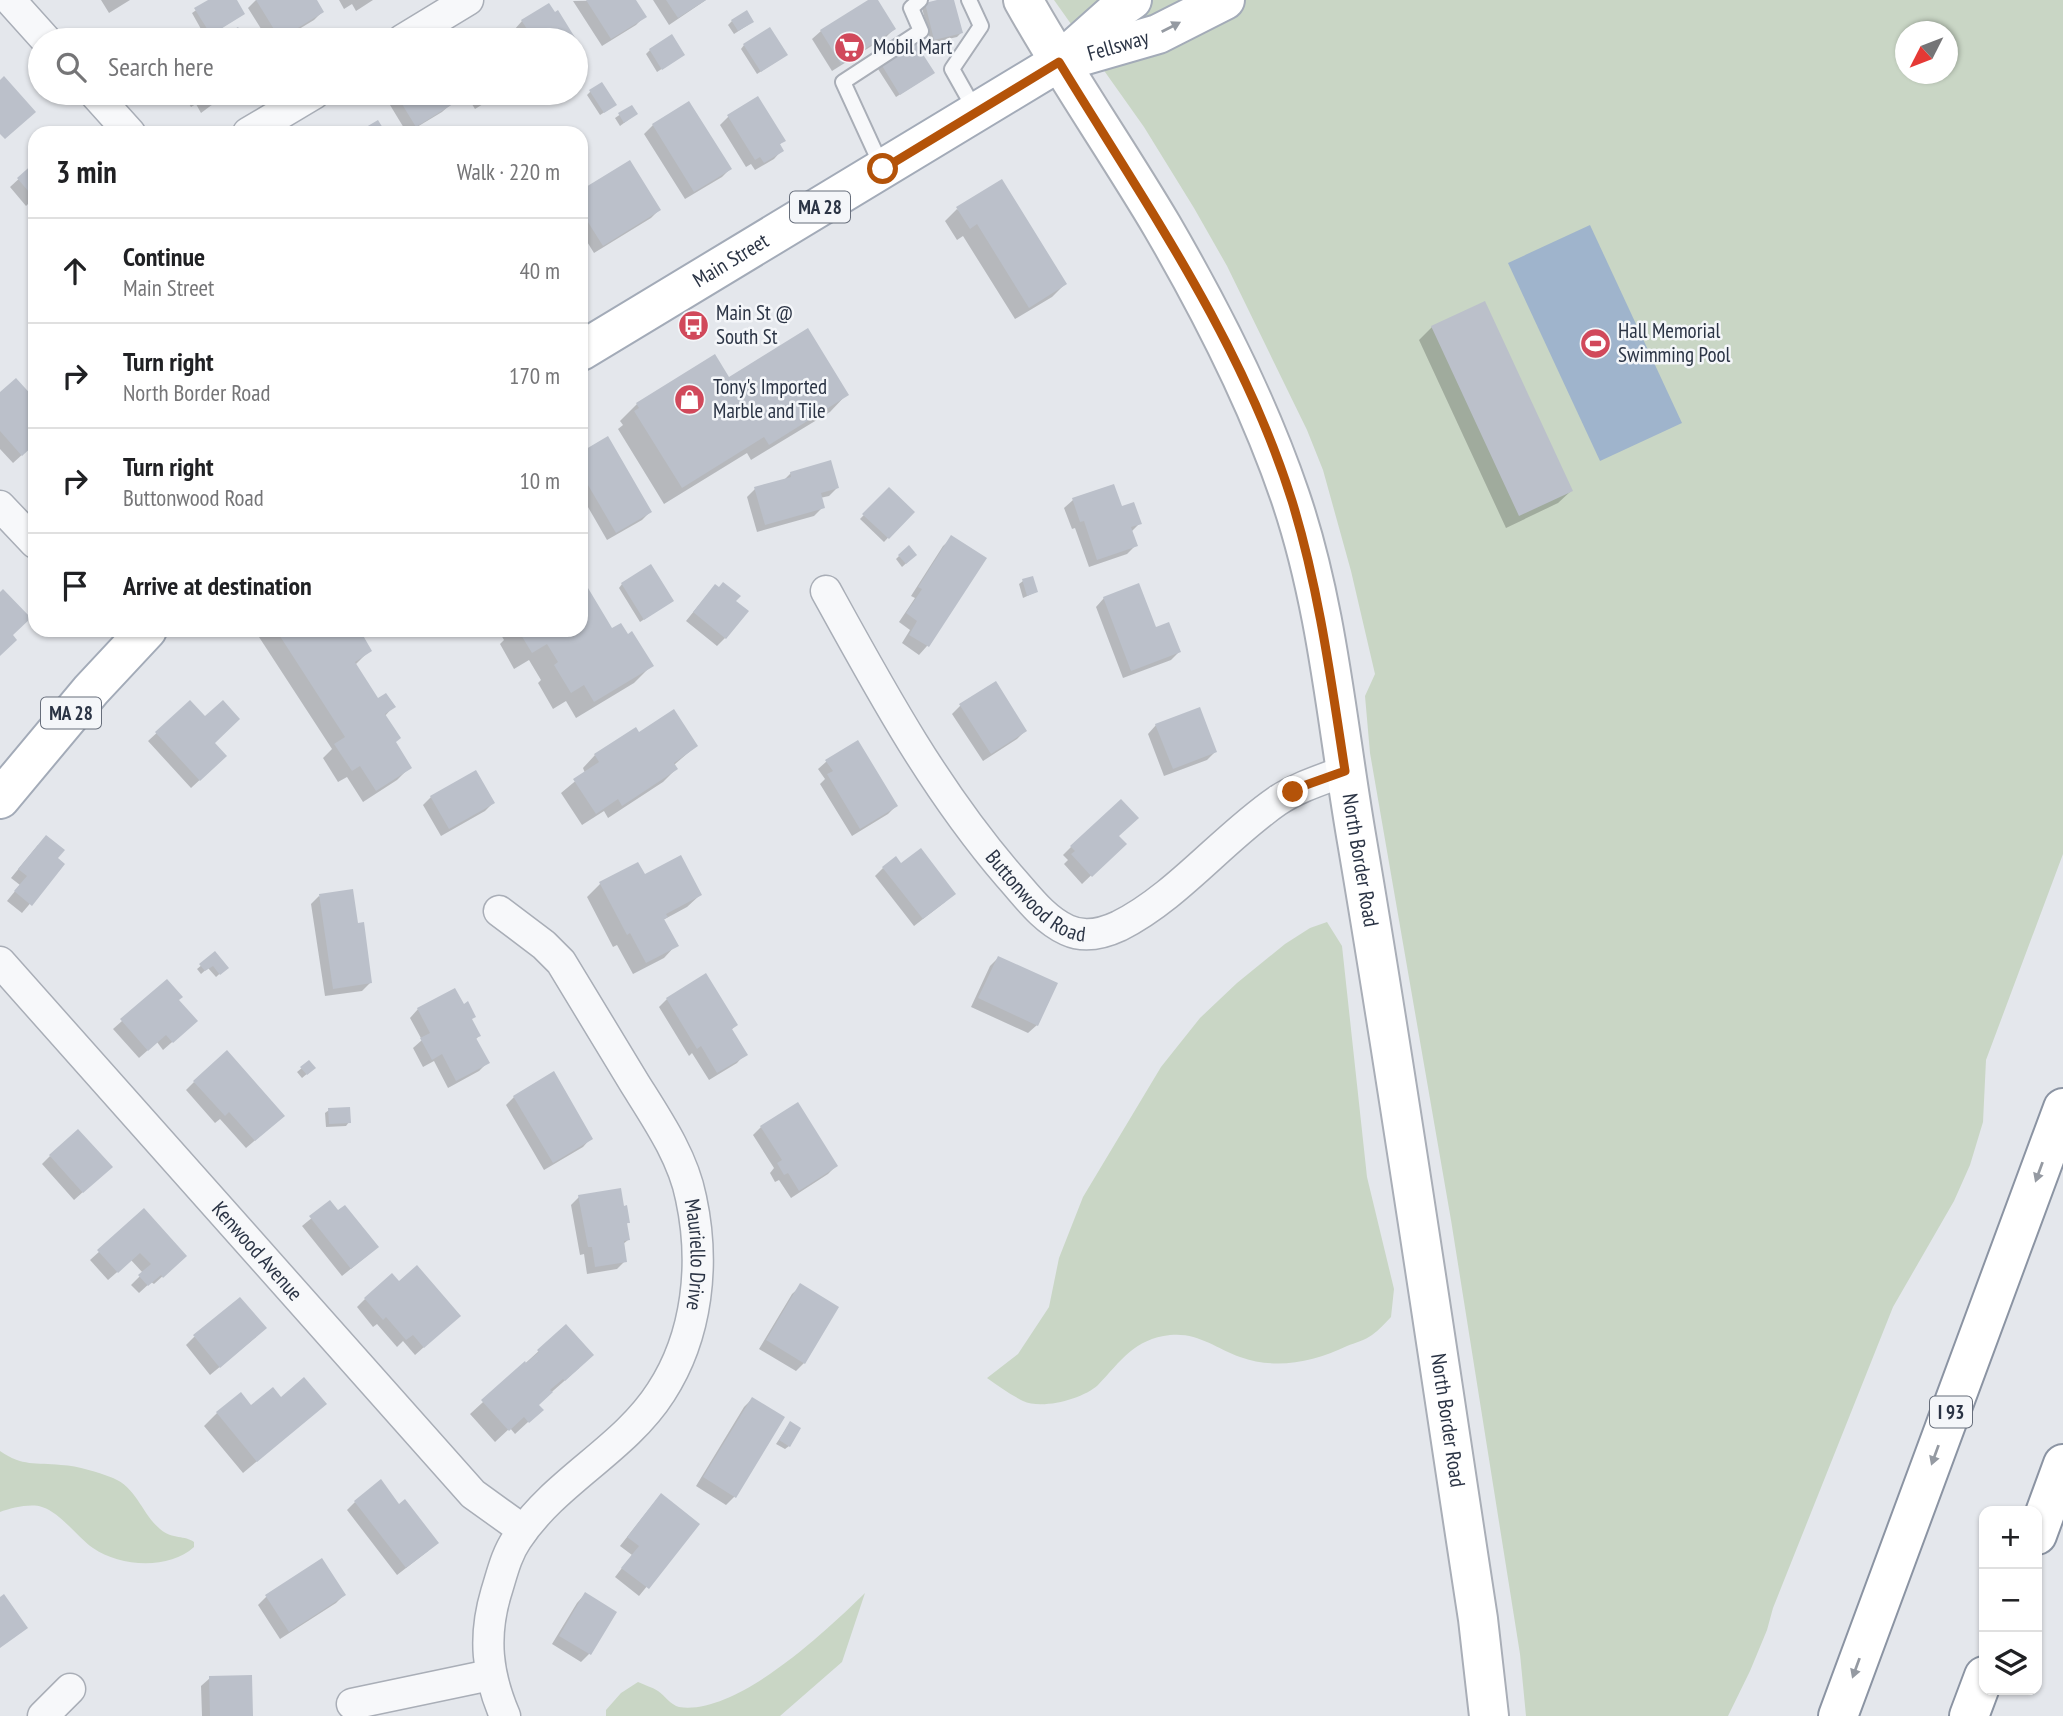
<!DOCTYPE html>
<meta charset="utf-8">
<style>
body{margin:0;font-family:"PT Sans Narrow",sans-serif;background:#f6f6f6;color:#202124}
.controls{position:absolute;right:21px;bottom:21px;display:grid;overflow:hidden;border-radius:14px;box-shadow:0 2px 5px #0004}
.controls button{width:63px;height:63px;display:grid;place-items:center;padding:0;border:0;border-bottom:2px solid #e0e0e0;background:#fff;color:#202124;font:35px sans-serif}
.compass{position:absolute;left:1895px;top:21px;width:63px;height:63px;border-radius:50%;background:#fff;box-shadow:0 2px 5px #0004;rotate:228deg}
.stop{position:absolute;width:21px;height:21px;margin:-16px;border:5px solid #b45309;border-radius:50%;background:#fff}
.stop.end{background:#b45309;border-color:#fff;box-shadow:0 2px 7px #0008}
.list{margin:0;padding:0;list-style:none}
h2{display:flex;justify-content:space-between;align-items:center;height:91px;margin:0;padding:0 28px;font-size:30px}
h2 small{font-size:23px;font-weight:400;color:#757577}
.list li{display:grid;grid-template-columns:46px 1fr auto;gap:21px;align-items:center;box-sizing:border-box;height:105px;padding:0 28px;border-top:2px solid #e0e0e0}
.list b{display:block;font-size:26px;white-space:nowrap}
.list p{margin:0;font-size:23px;white-space:nowrap;color:#757577}
.list em{font-size:23px;font-style:normal;color:#757577}
.icon{flex:none;width:38px;height:38px;fill:none;stroke:currentColor;stroke-width:2;stroke-linecap:round;stroke-linejoin:round}
.map{position:relative;flex:none;width:2063px;height:1716px;overflow:hidden}
.search{position:absolute;background:#fff;box-shadow:0 2px 5px #0004;left:28px;top:28px;width:560px;height:77px;display:flex;align-items:center;gap:18px;box-sizing:border-box;padding:0 24px;border-radius:38px;color:#757577;font-size:26px}
.panel{position:absolute;background:#fff;box-shadow:0 2px 5px #0004;left:28px;top:126px;width:560px;height:511px;border-radius:21px}
.map>svg:first-child{display:block}
.green{fill:#c9d6c5;fill-rule:evenodd}
.water{fill:#9fb4cc}
.shadow{fill:#0003}
.building{fill:#bbc0ca}
.lines{fill:none;stroke-linecap:round;stroke-linejoin:round}
.service-casing{stroke:#a9aeb7;stroke-width:18}
.minor-casing{stroke:#a9aeb7;stroke-width:33}
.secondary-casing{stroke:#a9aeb7;stroke-width:42}
.primary-casing{stroke:#a3abb8;stroke-width:42}
.motorway-casing{stroke:#8b94a3;stroke-width:42}
.service{stroke:#f7f8fa;stroke-width:14}
.minor{stroke:#f7f8fa;stroke-width:30}
.secondary{stroke:#fff;stroke-width:38}
.primary{stroke:#fff;stroke-width:38}
.motorway{stroke:#fff;stroke-width:38}
.oneway{fill:#959aa2}
.route{stroke:#b45309;stroke-width:9}
.labels{text-anchor:middle;stroke-width:5;stroke-linejoin:round;paint-order:stroke}
.shield{fill:#f4f6f9;stroke:#676e7b;stroke-width:2}
.shield-label{font-size:19px;font-weight:bold;fill:#2b3445}
.street-label{font-size:21px;fill:#2b3445;stroke:#f4f6f9}
.poi-label{font-size:21px;fill:#2b3445;stroke:#f4f6f9;text-anchor:start}
</style>
<div class="map">
<svg width="2063" height="1716" viewBox="0 0 2063 1716">
<rect width="100%" height="100%" fill="#e4e7ec"/>
<path class="green" d="M1054 0H2063V854L1986 1060 1983 1122 1970 1165 1954 1201 1893 1307 1773 1608 1767 1630 1750 1671 1728 1716H1526L1520 1654 1451 1220 1370 753 1365 696 1375 674 1351 571 1323 470 1307 430 1227 266 1194 208 1144 127ZM1906 32H1948V74H1906Z
M1327 922 1342 946 1367 1177 1394 1289 1391 1317C1385 1323 1379 1330 1372 1335 1365 1340 1355 1343 1347 1346 1313 1362 1276 1370 1240 1357 1216 1348 1197 1332 1170 1335 1134 1339 1121 1361 1098 1385 1083 1399 1042 1410 1023 1401 1011 1395 998 1386 987 1378L1018 1354 1049 1307 1059 1258 1083 1197 1161 1067 1200 1018 1237 983 1285 944 1310 928Z
M0 1451C23 1467 35 1462 61 1465 79 1466 97 1472 113 1478 137 1488 142 1514 160 1529 173 1540 185 1535 194 1542V1547C169 1570 120 1567 93 1548 77 1537 61 1513 42 1507 31 1503 11 1508 0 1512Z
M865 1593 842 1662 780 1716H606V1710L621 1693 638 1682C644 1685 652 1687 658 1691 665 1696 671 1705 679 1707 737 1716 827 1630 865 1593Z"/>
<path class="water" d="M1590 225 1682 423 1600 461 1508 263Z"/>
<path class="shadow" d="M101 0H130L109 13Z
M211 0H234L243 14 206 38 192 13Z
M256 0H315L322 12 314 20 281 40H268L248 8Z
M339 0H373L356 11 352 4 344 9Z
M634 0 644 17 636 25 602 46 573 1Z
M653 0H706L669 25Z
M871 0H876L894 29 886 37 832 71 812 39 821 31Z
M944 0H953L961 33 957 37 931 43 922 8 926 4Z
M557 13 574 40H517L519 38 514 30 522 21Z
M732 21 748 25 734 34 728 25Z
M744 45 782 58 757 74 741 49Z
M650 50 683 55 657 72 646 54Z
M882 65 929 76 896 97 878 69Z
M591 91 611 108 600 115 587 95Z
M182 93H224L225 95 201 113 196 104 191 107Z
M405 93H444L451 104 442 112 407 133 390 105Z
M465 93H501L475 109Z
M758 98 784 140 779 145 782 150 774 159 755 170 751 164 746 167 720 125 728 117Z
M689 103 730 169 722 177 685 199 644 134 653 125Z
M631 107 636 114 620 126 615 118Z
M505 127 508 133H496Z
M35 164V197L26 206 10 187Z
M581 192 659 210 651 218 594 253 581 232Z
M957 209 1065 284 1052 297 1015 319 963 236 957 240 945 221Z
M1432 327 1571 491 1558 503 1506 528 1419 340Z
M729 379 847 394 830 412 751 460 747 453 664 504 618 429 623 425 620 421 637 404Z
M0 395 35 401V443L13 463 0 449Z
M581 454 650 512 642 520 607 540 581 495Z
M791 473 837 488 829 496 820 498 823 507 814 516 757 532 747 497 755 489 783 481Z
M1113 486 1121 509 1140 523 1131 532 1136 545 1127 554 1089 567 1075 528 1072 529 1064 508 1073 500Z
M889 489 912 512 884 542 860 519Z
M952 538 984 559 927 646 919 655 902 643 910 630 899 622 915 598 911 596 943 546Z
M899 556 911 559 902 567 896 559Z
M1023 581 1036 592 1023 598 1019 584Z
M622 584 672 601 640 622 619 588Z
M581 587 612 631 651 666 634 683 576 718 566 701 553 709 538 683 541 680 529 660 514 669 500 644 504 640 498 630H581Z
M707 595 734 602 725 638 717 646 686 621Z
M1104 598 1155 629 1179 652 1171 660 1123 678 1096 607Z
M266 630H367L361 635 370 650 355 665 378 701 393 707 385 716 394 743 410 767 397 780 363 802 347 777 338 782 323 758 332 749 259 637Z
M995 684 1025 731 1017 739 983 761 952 714 960 706Z
M190 702 205 718 217 764 191 788 148 741Z
M1156 725 1215 752 1207 760 1164 776 1148 734Z
M639 734 696 746 674 765 676 769 663 782 608 818 604 811 582 825 561 793 585 773 583 768 595 755Z
M827 761 896 806 888 814 852 836 820 784 825 779 818 769Z
M431 797 493 803 485 811 441 836 423 805Z
M1117 836 1124 844 1082 884 1064 864 1068 860 1063 855 1071 847Z
M38 845 63 865 22 913 7 901 20 885 11 878Z
M638 864 644 876 700 895 687 907 663 920 676 945 664 958 633 974 617 945 613 947 587 897 600 884Z
M883 868 945 902 914 926 875 876Z
M319 896 357 925 370 983 362 991 325 996 311 904Z
M215 954 226 968 216 977 208 968 201 974 197 969Z
M998 958 1037 1025 1028 1033 971 1007 990 966Z
M667 999 736 1025 731 1030 745 1054 737 1063 709 1080 692 1053 689 1056 659 1007Z
M177 1000 187 1029 163 1050 157 1042 139 1058 113 1029 122 1021Z
M418 1009 470 1020 479 1036 475 1040 488 1062 479 1071 448 1088 434 1061 423 1067 413 1048 422 1040 410 1018Z
M309 1062 314 1068 302 1078 297 1072Z
M194 1082 274 1124 246 1148 220 1119 215 1123 186 1090Z
M514 1097 591 1138 583 1147 544 1170 506 1105Z
M329 1110 349 1122 346 1126 326 1127 325 1113Z
M761 1127 836 1166 828 1174 791 1198 779 1180 775 1182 770 1173 774 1168 753 1135Z
M50 1156 102 1175 74 1200 42 1164Z
M579 1197 629 1222 625 1225 628 1240 622 1245 625 1261 617 1269 587 1274 584 1254 580 1255 571 1205Z
M330 1203 368 1255 342 1276 302 1226Z
M144 1211 176 1264 154 1284 151 1282 139 1293 131 1285 143 1273 131 1260 108 1280 90 1260Z
M801 1286 804 1363 796 1371 759 1349 792 1294Z
M365 1299 450 1324 415 1355 403 1341 397 1347 377 1324 373 1327 357 1307Z
M566 1326 579 1368 537 1405 541 1410 515 1434 510 1428 495 1442 470 1414Z
M194 1337H256L210 1375 186 1345Z
M752 1399 735 1496 726 1505 696 1486 744 1407Z
M324 1404 243 1473 204 1426 217 1413 251 1408Z
M790 1423 789 1446 785 1449 776 1444Z
M355 1502 428 1551 397 1575 347 1510Z
M653 1504 698 1524 639 1596 615 1577 632 1555 620 1546Z
M585 1594 589 1654 581 1662 552 1644 577 1603Z
M344 1595 336 1603 280 1639 258 1605 266 1597Z
M210 1678 251 1716H202L201 1686Z"/>
<path class="building" d="M208 0H237L245 14 211 35 194 8Z
M256 0H317L324 12 280 39Z
M586 0H636L647 17 611 39Z
M666 0H706L678 18Z
M868 0H878L896 29 841 64 820 30Z
M937 0H954L963 33 934 40 925 3Z
M549 3 555 12 558 10 579 44 576 46V40H528L523 32 527 29 521 20Z
M747 10 754 22 738 31 731 20Z
M238 27 247 40H216Z
M770 27 788 55 761 72 743 44Z
M672 34 685 55 662 70 649 49Z
M915 42 935 73 900 95 881 64Z
M4 76 36 112 5 139 0 134V80Z
M602 82 617 105 604 113 589 90Z
M195 93H226L227 95 210 106 204 97 199 100Z
M402 93H446L453 104 416 127 397 96Z
M758 96 786 141 780 144 784 151 764 163 760 157 755 160 727 115Z
M689 101 732 169 694 192 652 124Z
M632 105 638 114 624 123 618 113Z
M378 120 386 133H356Z
M630 160 661 210 603 246 581 211V190Z
M35 162V199L17 178Z
M1002 179 1067 284 1029 308 977 224 970 229 956 207Z
M1485 301 1573 491 1519 516 1431 326Z
M808 328 849 395 769 445 764 437 682 488 634 411 639 408 636 403 715 354 729 377Z
M16 378 35 399V444L22 456 0 431V392Z
M608 436 652 512 616 533 581 473V452Z
M831 460 839 488 821 493 825 508 765 525 754 487 791 477 790 472Z
M1114 484 1122 506 1134 502 1142 524 1131 527 1138 546 1097 560 1084 521 1080 522 1072 498Z
M889 487 915 512 889 539 862 514Z
M951 535 987 558 929 647 909 635 917 621 906 613 922 589 918 587Z
M909 545 917 555 906 564 898 555Z
M651 564 674 601 644 620 621 583Z
M1033 576 1038 592 1027 596 1022 579Z
M723 582 741 596 736 601 749 611 726 639 693 612 715 584 719 587Z
M585 583 612 628 621 623 628 634 632 631 654 666 594 702 584 685 571 693 554 665 558 662 547 644 532 653 518 630H581V585Z
M1139 583 1156 627 1169 622 1181 652 1131 671 1103 597Z
M3 589 31 618 13 635 17 640 0 656V592Z
M276 630H364L361 632 372 651 355 662 378 698 386 693 396 707 385 714 401 738 396 742 412 768 376 791 360 766 352 771 334 744 345 737Z
M996 681 1027 731 991 754 959 704Z
M190 700 205 716 223 700 240 719 215 743 227 756 200 781 155 732Z
M1200 707 1217 752 1173 769 1155 724Z
M674 709 698 746 674 763 678 769 622 806 618 799 596 814 573 779 599 762 594 754 636 727 639 732Z
M858 740 898 806 860 829 827 774 833 771 825 760Z
M476 770 495 803 449 829 430 796Z
M1121 799 1139 818 1119 836 1127 844 1092 877 1071 854 1075 851 1070 846Z
M46 835 65 850 58 858 65 864 32 906 14 891 27 876 18 869Z
M921 848 956 894 923 919 882 867 896 856 901 863Z
M681 855 702 895 666 914 668 917 664 919 679 946 646 963 630 933 627 935 599 882 638 862 645 874Z
M353 889 358 923 364 922 372 983 333 989 319 894Z
M215 951 229 968 220 975 213 966 205 971 199 964Z
M998 956 1058 983 1038 1026 978 998Z
M706 973 738 1025 732 1029 748 1055 717 1073 701 1046 697 1049 666 998Z
M167 979 183 997 179 1000 198 1021 173 1043 166 1035 148 1051 120 1019Z
M455 988 464 1004 468 1001 476 1017 472 1019 481 1036 476 1038 490 1063 456 1081 442 1054 432 1060 420 1038 430 1033 417 1008Z
M227 1050 285 1116 255 1141 229 1112 225 1116 193 1081Z
M309 1060 316 1068 307 1075 300 1067Z
M554 1071 593 1139 553 1163 513 1096Z
M798 1102 838 1166 799 1191 788 1173 784 1175 777 1163 782 1160 760 1126Z
M350 1107 351 1123 329 1124 328 1108Z
M78 1129 113 1167 83 1193 49 1155Z
M621 1188 624 1206 627 1205 630 1223H627L630 1240 624 1241 627 1262 595 1267 592 1247H588L578 1195Z
M330 1200 338 1210 345 1205 379 1247 351 1269 309 1216Z
M144 1208 187 1256 163 1278 161 1275 148 1286 138 1275 151 1264 140 1253 118 1273 97 1250Z
M417 1265 461 1316 424 1348 413 1335 406 1340 386 1317 383 1320 364 1298 392 1273 399 1281Z
M800 1283 839 1307 805 1364 766 1340Z
M240 1297 267 1328 220 1368 193 1335Z
M566 1324 594 1355 565 1381 563 1379 550 1390 553 1392 539 1405 544 1410 529 1423 524 1417 509 1431 481 1400 525 1361 526 1363 539 1352 537 1350Z
M304 1377 327 1404 257 1462 216 1412 241 1392 251 1405 273 1387 281 1397Z
M752 1397 785 1417 736 1498 703 1477Z
M790 1421 801 1428 790 1447 779 1440Z
M381 1479 399 1504 405 1499 439 1543 406 1568 354 1501Z
M661 1493 700 1524 649 1589 621 1568 639 1546 627 1537Z
M322 1558 346 1595 289 1632 265 1595Z
M585 1592 617 1612 591 1655 559 1636Z
M4 1594 28 1628 0 1648V1597Z
M252 1675 253 1716H210L209 1676Z"/>
<g class="lines">
<defs>
<path id="service" d="M969 0 981 26 952 69 975 110
M882 167 843 82 921 31 911 8 920 0"/>
<g id="minor">
<path d="M10 0 46 40"/>
<path d="M402 40 468 0"/>
<path d="M94 93 130 133"/>
<path d="M248 133 315 93"/>
<path d="M0 506 35 543"/>
<path id="s1" d="M826 591C881 691 934 789 1009 876 1027 896 1043 919 1067 930 1084 938 1102 934 1119 926 1177 897 1223 838 1277 801 1298 787 1321 780 1345 771"/>
<path id="s2" d="M499 911 544 945 561 962C586 1003 611 1044 635 1084 657 1119 683 1157 691 1198 705 1263 698 1335 661 1392 624 1450 555 1481 517 1539 506 1555 502 1574 496 1593 483 1637 487 1674 505 1716"/>
<path id="s3" d="M0 962 473 1494 523 1530"/>
<path d="M352 1704 490 1675"/>
<path d="M43 1716 70 1689"/>
</g>
<g id="secondary">
<path id="s4" d="M1023 0C1066 77 1117 150 1162 226 1212 312 1258 402 1290 496 1328 607 1337 726 1357 841 1401 1099 1438 1359 1478 1619L1489 1716"/>
</g>
<g id="primary">
<path id="s5" d="M1068 60 1158 34 1225 0"/>
<path id="s6" d="M581 351 1059 62 1115 12 1132 0"/>
<path d="M0 799 91 690 147 630"/>
</g>
<path id="motorway" d="M2037 1535 2063 1464
M1838 1716 2063 1108
M1969 1716 1984 1676"/>
</defs>
<use href="#service" class="service-casing"/>
<use href="#minor" class="minor-casing"/>
<use href="#secondary" class="secondary-casing"/>
<use href="#primary" class="primary-casing"/>
<use href="#motorway" class="motorway-casing"/>
<use href="#service" class="service"/>
<use href="#minor" class="minor"/>
<use href="#secondary" class="secondary"/>
<use href="#primary" class="primary"/>
<use href="#motorway" class="motorway"/>
</g>
<defs><path id="oneway-solid" d="M-6-.8H1V-3.2L6.5 0L1 3.2V.8H-6Z" transform="scale(1.75)"/></defs>
<g class="oneway">
<use href="#oneway-solid" transform="translate(1171 27) rotate(-27)"/>
<use href="#oneway-solid" transform="translate(2039 1172) rotate(110)"/>
<use href="#oneway-solid" transform="translate(1935 1455) rotate(110)"/>
<use href="#oneway-solid" transform="translate(1856 1668) rotate(110)"/>
</g>
<g class="lines">
<path class="route" d="M883 169 1059 62C1145 203 1242 341 1292 501 1319 589 1331 680 1345 771L1303 786 1293 792"/>
</g>
<defs>
<symbol id="supermarket-disc" viewBox="-11 -11 22 22"><circle r="9.5" fill="#d1495b" stroke="#f4f6f9"/><path d="M-6-5.5h2.5l.6 2H6L4.5 2H-2.5L-4.4-4H-6ZM-1.5 3.2a1.3 1.3 0 1 0 .1 0ZM3 3.2a1.3 1.3 0 1 0 .1 0Z" fill="#fff"/></symbol>
<symbol id="bus-disc" viewBox="-11 -11 22 22"><circle r="9.5" fill="#d1495b" stroke="#f4f6f9"/><path d="M-5-6H5V4H4V6H2V4H-2V6H-4V4H-5ZM-3.5-4V0h7V-4ZM-3.5 1.2v1.5H-2V1.2ZM2 1.2v1.5H3.5V1.2Z" fill="#fff"/></symbol>
<symbol id="stadium-disc" viewBox="-11 -11 22 22"><circle r="9.5" fill="#d1495b" stroke="#f4f6f9"/><path d="M0-5a6.5 5 0 1 0 0 10a6.5 5 0 1 0 0-10ZM-3.5-1.8h7v3.6h-7Z" fill="#fff"/></symbol>
<symbol id="shop-disc" viewBox="-11 -11 22 22"><circle r="9.5" fill="#d1495b" stroke="#f4f6f9"/><path d="M-5-2.5h2.3a2.7 3.5 0 0 1 5.4 0H5L5.5 6h-11ZM-1.5-2.5h3a1.5 2.3 0 0 0-3 0Z" fill="#fff"/></symbol>
</defs>
<g fill-rule="evenodd">
<use href="#supermarket-disc" x="832" y="30" width="35" height="35"/>
<use href="#bus-disc" x="676" y="308" width="35" height="35"/>
<use href="#stadium-disc" x="1578" y="326" width="35" height="35"/>
<use href="#shop-disc" x="672" y="382" width="35" height="35"/>
</g>
<g class="labels">
<g class="shield">
<rect x="790" y="191.5" width="60" height="31" rx="5"/>
<rect x="41" y="697.5" width="60" height="31" rx="5"/>
<rect x="1930" y="1396.5" width="42" height="31" rx="5"/>
</g>
<g class="shield-label">
<text x="820" y="214">MA 28</text>
<text x="71" y="720">MA 28</text>
<text x="1951" y="1419">I 93</text>
</g>
<g class="street-label">
<text dy="7" stroke="none"><textPath href="#s5" startOffset="52">Fellsway</textPath></text>
<text dy="7" stroke="none"><textPath href="#s6" startOffset="175">Main Street</textPath></text>
<text dy="7" stroke="none"><textPath href="#s4" startOffset="936">North Border Road</textPath></text>
<text dy="7" stroke="none"><textPath href="#s1" startOffset="374">Buttonwood Road</textPath></text>
<text dy="7" stroke="none"><textPath href="#s3" startOffset="387">Kenwood Avenue</textPath></text>
<text dy="7" stroke="none"><textPath href="#s2" startOffset="408">Mauriello Drive</textPath></text>
<text dy="7" stroke="none"><textPath href="#s4" startOffset="1503">North Border Road</textPath></text>
</g>
<g class="poi-label">
<text x="873" y="54">Mobil Mart</text>
<text x="716" y="320">Main St @<tspan x="716" dy="24">South St</tspan></text>
<text x="1618" y="338">Hall Memorial<tspan x="1618" dy="24">Swimming Pool</tspan></text>
<text x="713" y="394">Tony's Imported<tspan x="713" dy="24">Marble and Tile</tspan></text>
</g>
</g>
</svg>
<div class="controls">
<button>+</button>
<button>−</button>
<button><svg class="icon" aria-label="layers" viewBox="0 0 24 24"><path d="M12 4l9 5-9 5-9-5zM3 14l9 5 9-5"/></svg></button>
</div>
<svg class="compass" viewBox="-18 -18 36 36"><path d="M0-13l5 13h-10z" fill="#e53935"/><path d="M0 13l5-13h-10z" fill="#757577"/></svg>
<div class="stop" style="left:883px;top:169px"></div>
<div class="stop end" style="left:1293px;top:792px"></div>
<div class="search"><svg class="icon" aria-label="search" viewBox="0 0 24 24"><circle cx="10" cy="10" r="6"/><path d="M15 15l6 6"/></svg>Search here</div>
<section class="panel">
<h2>3 min<small>Walk · 220 m</small></h2>
<ul class="list">
<li><svg class="icon" aria-label="ahead" viewBox="0 0 24 24"><path d="M12 20V5M6 11l6-6 6 6"/></svg><div><b>Continue</b><p>Main Street</p></div><em>40 m</em></li>
<li><svg class="icon" aria-label="right" viewBox="0 0 24 24"><path d="M7 20v-9h11M14 6l5 5-5 5"/></svg><div><b>Turn right</b><p>North Border Road</p></div><em>170 m</em></li>
<li><svg class="icon" aria-label="right" viewBox="0 0 24 24"><path d="M7 20v-9h11M14 6l5 5-5 5"/></svg><div><b>Turn right</b><p>Buttonwood Road</p></div><em>10 m</em></li>
<li><svg class="icon" aria-label="arrive" viewBox="0 0 24 24"><path d="M6 21V4h12l-3 4 3 4H6"/></svg><div><b>Arrive at destination</b></div></li>
</ul>
</section>
</div>
